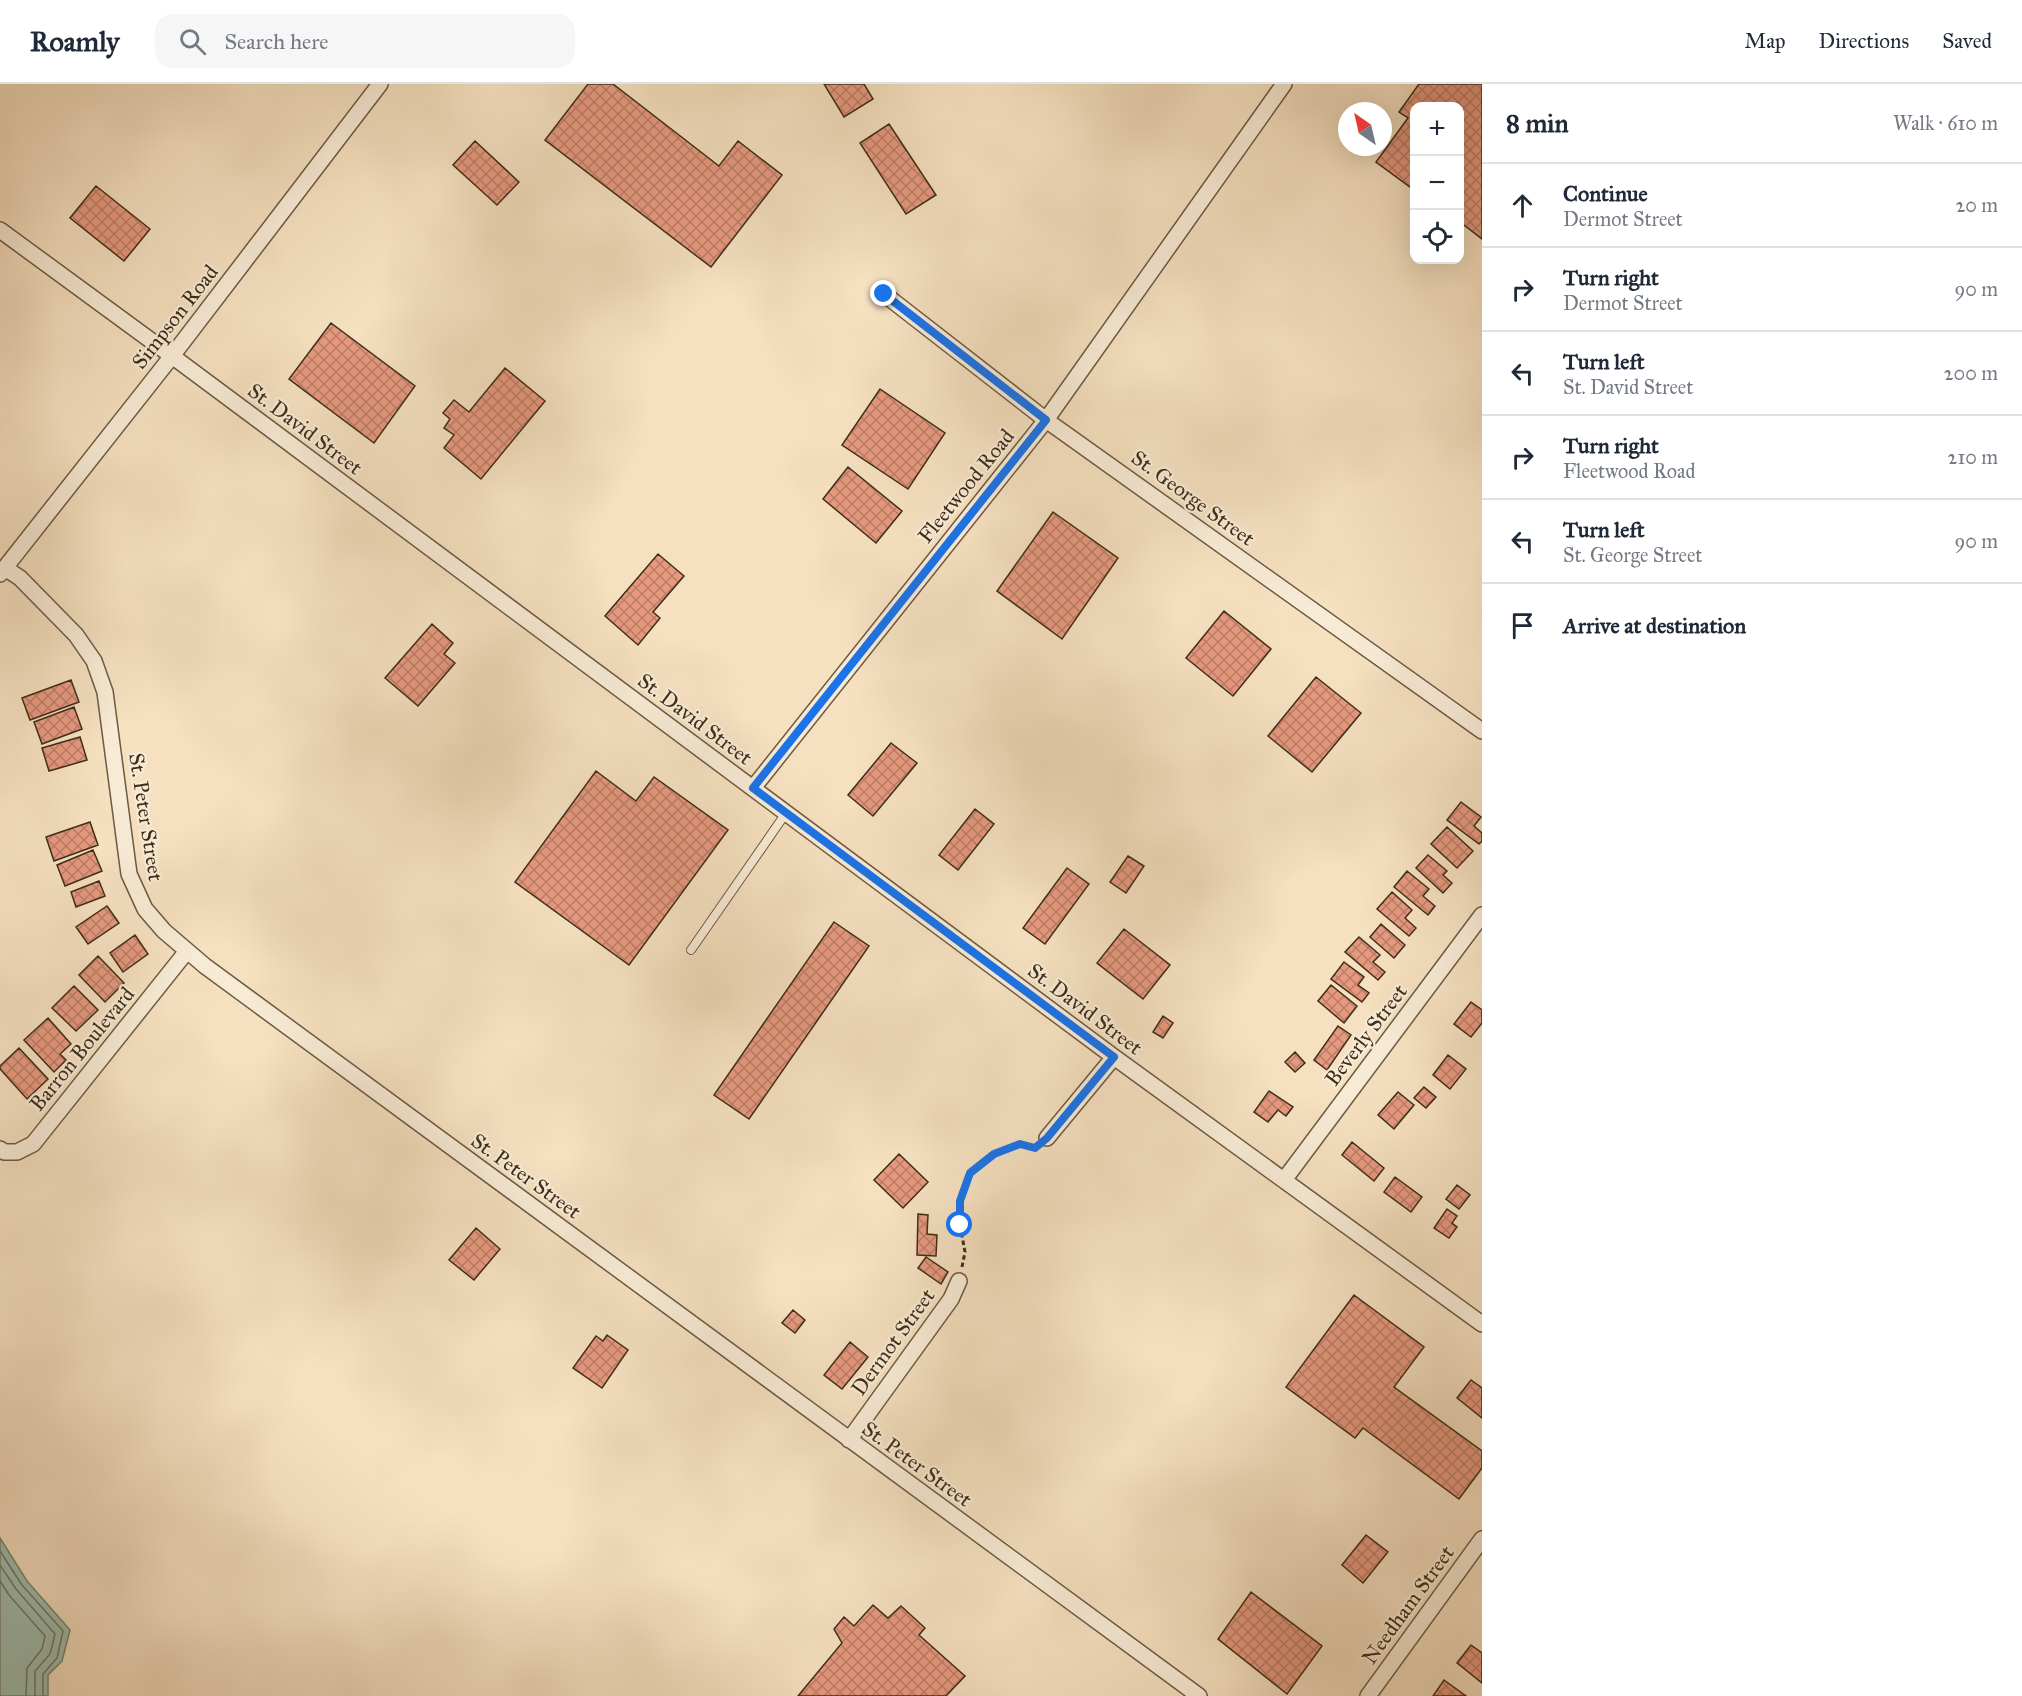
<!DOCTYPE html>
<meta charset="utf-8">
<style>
body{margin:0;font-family:"IM FELL Great Primer",serif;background:#f6f6f7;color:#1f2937}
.controls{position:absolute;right:18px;top:18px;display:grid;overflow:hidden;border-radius:12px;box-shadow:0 6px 24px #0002}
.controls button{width:54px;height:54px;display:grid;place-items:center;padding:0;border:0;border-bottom:2px solid #e0e1e3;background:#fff;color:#1f2937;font:30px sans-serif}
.compass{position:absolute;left:1338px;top:18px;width:54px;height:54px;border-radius:50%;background:#fff;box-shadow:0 6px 24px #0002;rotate:326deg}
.stop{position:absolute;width:18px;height:18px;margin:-14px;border:4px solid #1a73e8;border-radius:50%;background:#fff}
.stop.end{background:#1a73e8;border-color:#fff;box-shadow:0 2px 6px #0008}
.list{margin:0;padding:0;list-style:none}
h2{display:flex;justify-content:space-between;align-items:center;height:78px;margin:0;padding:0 24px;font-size:26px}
h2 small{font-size:20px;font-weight:400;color:#747a83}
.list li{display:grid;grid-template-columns:39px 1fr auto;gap:18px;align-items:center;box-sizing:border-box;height:84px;padding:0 24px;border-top:2px solid #e0e1e3}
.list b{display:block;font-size:22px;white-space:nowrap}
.list p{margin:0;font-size:20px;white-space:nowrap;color:#747a83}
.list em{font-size:20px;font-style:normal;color:#747a83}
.icon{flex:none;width:33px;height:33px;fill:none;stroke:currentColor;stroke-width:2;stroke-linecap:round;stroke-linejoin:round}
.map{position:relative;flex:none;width:1482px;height:1612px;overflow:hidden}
header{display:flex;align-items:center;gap:36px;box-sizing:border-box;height:84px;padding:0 30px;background:#fff;border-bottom:2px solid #e0e1e3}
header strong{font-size:28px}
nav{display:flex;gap:33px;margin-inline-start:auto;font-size:21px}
.search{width:420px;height:54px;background:#f6f6f7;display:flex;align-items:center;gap:15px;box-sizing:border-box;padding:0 21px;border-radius:18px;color:#747a83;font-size:22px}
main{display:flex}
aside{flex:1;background:#fff}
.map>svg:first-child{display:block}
.water{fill:#9dbdaf;stroke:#778373;stroke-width:1.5}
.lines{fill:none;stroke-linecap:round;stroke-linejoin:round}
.shore{stroke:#6e7564;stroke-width:1.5}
.building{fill:url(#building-cross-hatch);stroke:#3e2d18;stroke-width:1.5}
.lane-casing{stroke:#6c5a42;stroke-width:10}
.street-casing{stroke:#6c5a42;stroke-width:18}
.path{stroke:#3e2d18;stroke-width:3;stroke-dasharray:4.5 3;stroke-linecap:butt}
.lane{stroke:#f8ebd6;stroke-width:8}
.street{stroke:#f8ebd6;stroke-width:15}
.route{stroke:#1a73e8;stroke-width:8}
.labels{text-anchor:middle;stroke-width:4.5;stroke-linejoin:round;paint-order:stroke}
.street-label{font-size:21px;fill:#3e2d18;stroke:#f8ebd6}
</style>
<header>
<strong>Roamly</strong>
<div class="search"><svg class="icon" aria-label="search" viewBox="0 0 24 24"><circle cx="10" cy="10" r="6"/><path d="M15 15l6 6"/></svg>Search here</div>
<nav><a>Map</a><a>Directions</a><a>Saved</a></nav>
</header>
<main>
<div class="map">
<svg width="1482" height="1612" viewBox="0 0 1482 1612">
<defs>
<pattern id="building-cross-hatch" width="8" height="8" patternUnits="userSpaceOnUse" patternTransform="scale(1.5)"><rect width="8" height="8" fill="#e6997f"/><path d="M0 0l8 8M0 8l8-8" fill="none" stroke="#bc7d67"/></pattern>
</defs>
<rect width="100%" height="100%" fill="#f5e0c0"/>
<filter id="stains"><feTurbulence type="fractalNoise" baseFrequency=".00333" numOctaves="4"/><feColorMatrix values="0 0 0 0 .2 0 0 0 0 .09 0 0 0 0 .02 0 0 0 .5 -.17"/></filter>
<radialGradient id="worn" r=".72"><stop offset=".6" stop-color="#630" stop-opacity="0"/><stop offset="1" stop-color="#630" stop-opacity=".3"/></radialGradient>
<path class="water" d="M0 1454 27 1497 70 1546 62 1577 48 1591V1612H0Z"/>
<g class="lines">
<path class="shore" d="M0 1467 22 1501 63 1547 57 1574 43 1590V1612
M0 1481 16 1505 55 1550 50 1570 35 1587V1612
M0 1497 9 1511 45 1552 42 1565 27 1584 26 1612"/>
</g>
<path class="building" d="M588 0H613L719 82 738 57 782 91 711 183 545 56Z
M824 0H864L873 15 844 33Z
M1419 0H1482V155L1460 138V22H1414V106L1376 78 1408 34 1399 28Z
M889 40 936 111 906 130 860 59Z
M475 57 519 98 497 121 453 81Z
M96 102 150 145 124 177 70 134Z
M331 239 415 302 374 359 289 295Z
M505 284 545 317 481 395 444 364 454 351 444 344 450 335 443 329 454 316 469 328Z
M880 305 945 349 908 405 842 361Z
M848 383 902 427 876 459 823 415Z
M1053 428 1118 474 1062 555 997 507Z
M658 470 684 492 653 528 660 534 638 561 605 532Z
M1224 527 1271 565 1233 612 1186 574Z
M432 540 453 559 444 570 455 579 418 622 385 594Z
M1316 593 1361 629 1312 688 1268 652Z
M71 596 79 618 30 636 22 614Z
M74 623 82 645 42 660 34 638Z
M80 653 87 676 49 687 42 664Z
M891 659 917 679 873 732 848 711Z
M596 687 636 717 654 693 728 746 629 881 515 798Z
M1461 718 1481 733 1474 742 1482 749V757L1479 760 1447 736Z
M975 725 994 740 958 786 939 771Z
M90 738 98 761 54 777 46 753Z
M1447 743 1473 767 1457 784 1431 760Z
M93 766 102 787 65 802 57 781Z
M1428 771 1447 787 1443 791 1452 799 1443 809 1416 784Z
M1128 772 1144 782 1126 809 1110 798Z
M1067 784 1089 800 1045 860 1023 844Z
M1407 787 1429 805 1423 812 1435 822 1428 831 1394 803Z
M99 797 105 812 76 823 71 808Z
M1392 808 1412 826 1405 834 1416 844 1409 852 1377 825Z
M107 822 119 839 88 860 76 843Z
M834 838 869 862 749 1035 714 1011Z
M1381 840 1405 861 1394 874 1370 853Z
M1124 845 1170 881 1143 915 1097 879Z
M135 851 148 870 123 888 110 869Z
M1359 853 1380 871 1373 878 1385 888 1378 896 1345 868Z
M98 872 124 899 105 918 79 891Z
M1344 878 1364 893 1358 901 1369 909 1362 918 1331 895Z
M1331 901 1357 922 1344 939 1318 917Z
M74 902 98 926 76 947 52 924Z
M1471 918 1482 926V939L1471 953 1454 940Z
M1163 932 1173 939 1163 954 1153 948Z
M48 934 71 960 60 970 66 976 54 988 24 956Z
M1338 942 1351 951 1327 986 1314 976Z
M19 964 48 995 27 1015 0 985V982Z
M1295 968 1305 979 1295 988 1285 978Z
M1448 971 1466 985 1450 1005 1433 991Z
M1424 1003 1436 1013 1426 1024 1414 1014Z
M1269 1007 1293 1023 1286 1032 1278 1026 1268 1038 1254 1028Z
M1398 1008 1414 1021 1394 1045 1378 1031Z
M1352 1058 1384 1084 1374 1097 1342 1071Z
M899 1070 928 1098 903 1124 874 1096Z
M1395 1093 1422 1113 1411 1128 1384 1108Z
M1457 1101 1470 1111 1459 1125 1446 1115Z
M1447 1125 1457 1132 1452 1139 1457 1143 1449 1154 1434 1144Z
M918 1130 928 1131 927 1150 937 1151 936 1172 917 1171Z
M476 1144 500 1165 474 1196 449 1176Z
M926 1173 948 1188 941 1200 918 1184Z
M1354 1211 1424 1263 1394 1303 1482 1367V1384L1459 1415 1363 1344 1355 1354 1286 1303Z
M793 1226 805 1236 795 1249 782 1239Z
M607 1251 628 1266 602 1304 573 1284 596 1252 603 1257Z
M850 1258 868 1273 842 1305 824 1291Z
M1471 1296 1482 1304V1334L1457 1314Z
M1366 1451 1388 1468 1363 1499 1342 1481Z
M1251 1508 1322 1562 1287 1610 1218 1555Z
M873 1521 888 1534 901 1522 925 1544 919 1551 965 1592 946 1612H798L842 1559 834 1545 844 1533 854 1542Z
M1471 1561 1482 1569V1599L1457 1579Z
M1444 1596 1466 1612H1433Z"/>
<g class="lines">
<defs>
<path id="lane" d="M691 866 786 729"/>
<path id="street" d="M0 146 172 272 1114 973 1482 1240
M884 210 1046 336 1482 647
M5 484 20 494 76 551 94 577 105 608 129 790 145 825 164 847 205 882 1199 1612
M0 490 172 272 380 0
M753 704 1046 336 1284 0
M1047 1054 1114 973
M0 1065 4 1068H17L33 1060 187 867
M1284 1096 1482 831
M849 1356 951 1215 959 1197
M1368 1612 1482 1455"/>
</defs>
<use href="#lane" class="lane-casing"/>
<use href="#street" class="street-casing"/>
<path class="path" d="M962 1183 965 1168 960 1141V1117L970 1089 994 1070 1020 1060 1035 1064 1037 1062"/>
<use href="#lane" class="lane"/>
<use href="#street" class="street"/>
</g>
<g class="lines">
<path class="route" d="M884 210 1046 336 753 704 1114 973 1047 1054 1035 1064 1020 1060 994 1070 970 1089 960 1117V1141"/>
</g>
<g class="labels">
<g class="street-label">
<text transform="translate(175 233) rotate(-52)" y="7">Simpson Road</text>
<text transform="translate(305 345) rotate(37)" y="7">St. David Street</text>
<text transform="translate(966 402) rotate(-51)" y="7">Fleetwood Road</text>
<text transform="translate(1193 414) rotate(36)" y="7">St. George Street</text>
<text transform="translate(695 635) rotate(37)" y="7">St. David Street</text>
<text transform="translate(146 733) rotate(81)" y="7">St. Peter Street</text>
<text transform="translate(1085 925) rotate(37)" y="7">St. David Street</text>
<text transform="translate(1366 951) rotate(-53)" y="7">Beverly Street</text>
<text transform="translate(82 965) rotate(-51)" y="7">Barron Boulevard</text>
<text transform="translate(526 1092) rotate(36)" y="7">St. Peter Street</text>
<text transform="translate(893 1258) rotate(-54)" y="7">Dermot Street</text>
<text transform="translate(917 1380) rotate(36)" y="7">St. Peter Street</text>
<text transform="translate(1408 1521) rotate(-54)" y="7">Needham Street</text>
</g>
</g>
<rect width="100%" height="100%" filter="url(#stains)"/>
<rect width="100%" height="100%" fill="url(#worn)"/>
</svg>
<div class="controls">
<button>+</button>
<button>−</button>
<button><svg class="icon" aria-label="locate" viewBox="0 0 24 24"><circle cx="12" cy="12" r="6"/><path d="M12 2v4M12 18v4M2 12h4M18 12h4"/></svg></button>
</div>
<svg class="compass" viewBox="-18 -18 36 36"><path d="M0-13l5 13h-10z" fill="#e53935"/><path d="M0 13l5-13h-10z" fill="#747a83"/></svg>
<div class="stop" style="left:960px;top:1141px"></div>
<div class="stop end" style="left:884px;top:210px"></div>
</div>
<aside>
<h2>8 min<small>Walk · 610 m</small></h2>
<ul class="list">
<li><svg class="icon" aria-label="ahead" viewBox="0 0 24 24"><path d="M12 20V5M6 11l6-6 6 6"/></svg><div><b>Continue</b><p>Dermot Street</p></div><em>20 m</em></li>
<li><svg class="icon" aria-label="right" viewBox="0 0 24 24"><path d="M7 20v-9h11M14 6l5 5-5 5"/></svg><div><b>Turn right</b><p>Dermot Street</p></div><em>90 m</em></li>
<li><svg class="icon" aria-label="left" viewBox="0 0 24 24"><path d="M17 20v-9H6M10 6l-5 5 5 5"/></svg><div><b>Turn left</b><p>St. David Street</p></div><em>200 m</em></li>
<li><svg class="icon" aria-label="right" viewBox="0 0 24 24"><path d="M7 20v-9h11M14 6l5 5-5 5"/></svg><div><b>Turn right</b><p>Fleetwood Road</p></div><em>210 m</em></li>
<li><svg class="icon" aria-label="left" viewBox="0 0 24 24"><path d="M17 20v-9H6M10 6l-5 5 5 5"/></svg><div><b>Turn left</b><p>St. George Street</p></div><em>90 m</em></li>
<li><svg class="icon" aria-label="arrive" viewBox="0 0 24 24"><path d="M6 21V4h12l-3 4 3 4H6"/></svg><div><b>Arrive at destination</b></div></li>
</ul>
</aside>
</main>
